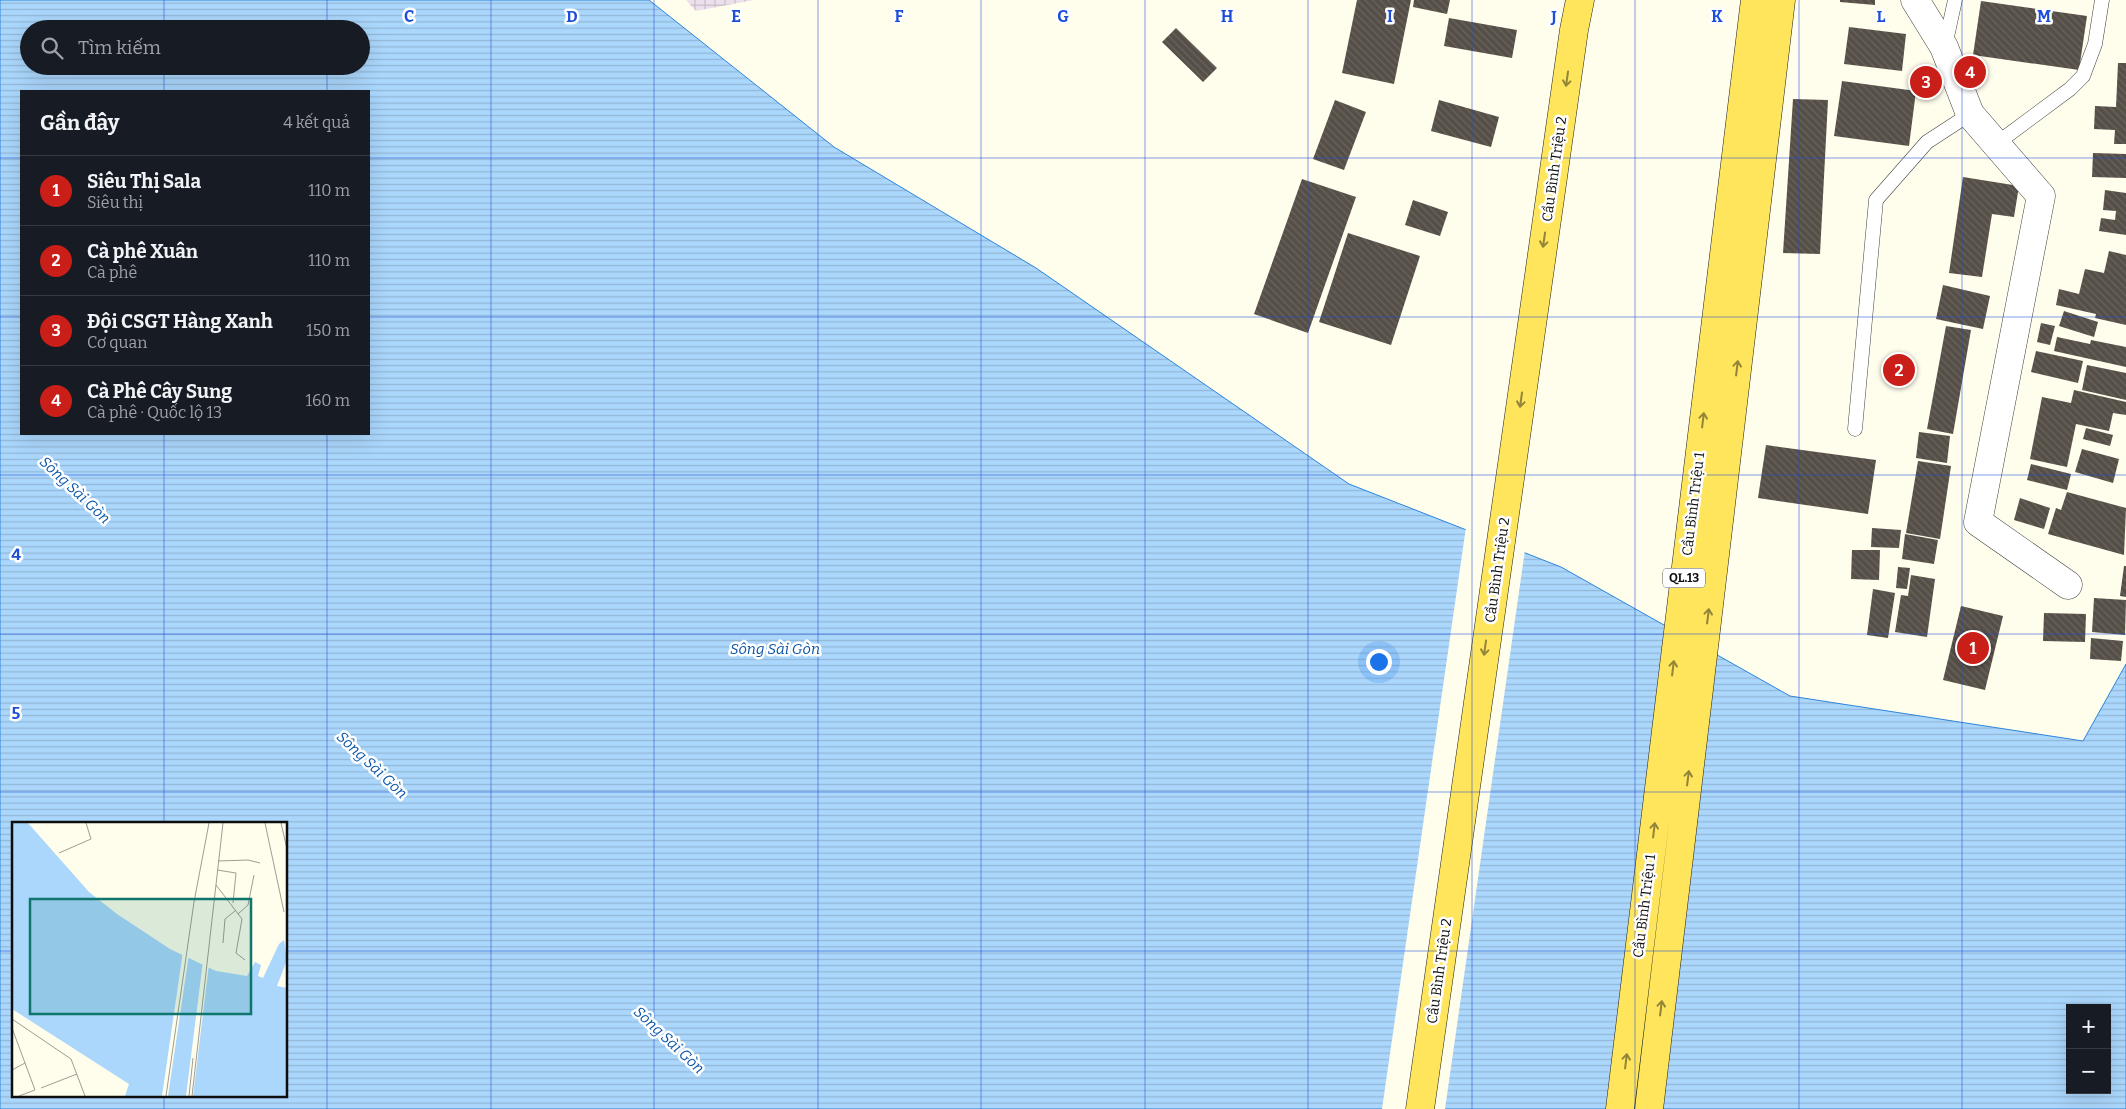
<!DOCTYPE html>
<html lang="vi">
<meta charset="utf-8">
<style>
body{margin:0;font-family:Bitter,serif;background:#242831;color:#f1f3f6}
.controls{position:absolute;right:15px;bottom:15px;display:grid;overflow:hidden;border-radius:0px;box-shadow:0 5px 20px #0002}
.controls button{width:45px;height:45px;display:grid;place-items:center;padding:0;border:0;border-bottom:1px solid #363941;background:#171b24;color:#f1f3f6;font:25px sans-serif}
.you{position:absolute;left:1378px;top:661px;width:18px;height:18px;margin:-12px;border:4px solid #fff;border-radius:50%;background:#1a73e8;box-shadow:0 0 0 8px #1a73e833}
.badge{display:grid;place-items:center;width:32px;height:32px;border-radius:50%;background:#c91f18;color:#fff;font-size:16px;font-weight:700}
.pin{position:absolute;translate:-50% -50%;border:2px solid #fff;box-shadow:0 1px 5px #0006}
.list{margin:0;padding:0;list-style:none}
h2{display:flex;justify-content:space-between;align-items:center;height:65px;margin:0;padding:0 20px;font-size:21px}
h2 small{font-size:16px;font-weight:400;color:#9ea1a6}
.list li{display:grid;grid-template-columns:32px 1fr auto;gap:15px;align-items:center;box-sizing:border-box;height:70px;padding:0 20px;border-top:1px solid #363941}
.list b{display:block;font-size:19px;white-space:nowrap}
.list p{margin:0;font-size:16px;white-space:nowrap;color:#9ea1a6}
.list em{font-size:16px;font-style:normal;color:#9ea1a6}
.icon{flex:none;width:28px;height:28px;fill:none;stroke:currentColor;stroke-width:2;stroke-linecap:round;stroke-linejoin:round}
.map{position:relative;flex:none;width:2126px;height:1109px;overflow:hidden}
.search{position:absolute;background:#171b24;box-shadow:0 5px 20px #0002;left:20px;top:20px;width:350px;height:55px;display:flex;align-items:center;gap:12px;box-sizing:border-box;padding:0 18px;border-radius:28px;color:#9ea1a6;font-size:19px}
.panel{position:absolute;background:#171b24;box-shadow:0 5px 20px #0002;left:20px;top:90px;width:350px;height:345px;border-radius:0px}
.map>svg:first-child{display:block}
.industrial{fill:url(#industrial-grid)}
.water{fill:url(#water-rules);stroke:#2c85da;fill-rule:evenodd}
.pier{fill:#fffdec}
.building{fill:url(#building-back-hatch)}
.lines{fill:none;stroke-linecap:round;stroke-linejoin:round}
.service-casing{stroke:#404040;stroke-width:15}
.minor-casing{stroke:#404040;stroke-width:29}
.primary-casing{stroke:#1e1e1e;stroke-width:29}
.service{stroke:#fff;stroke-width:14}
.minor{stroke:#fff;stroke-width:28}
.primary{stroke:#ffe55c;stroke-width:28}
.oneway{stroke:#928438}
.grid{fill:none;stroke:#1d4ed8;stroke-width:1;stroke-opacity:0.55}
.labels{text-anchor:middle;stroke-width:5;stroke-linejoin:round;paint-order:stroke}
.shield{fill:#fff;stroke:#565656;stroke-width:1}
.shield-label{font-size:12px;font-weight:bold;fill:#0d0d0d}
.street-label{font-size:14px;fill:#0d0d0d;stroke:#fff}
.water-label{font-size:15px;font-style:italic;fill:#0b56a9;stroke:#fff}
.inset-river{fill:none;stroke:#abd7fc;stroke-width:2.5}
.inset-road{fill:none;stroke:#9e9d93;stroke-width:1}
.view{fill:#0f766e;fill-opacity:0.15;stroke:#0f766e;stroke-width:2.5}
.inset-edge{fill:none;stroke:#0d0d0d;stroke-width:2.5}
.grid-label{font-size:16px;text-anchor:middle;font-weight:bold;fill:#1d4ed8;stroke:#fff;stroke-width:5;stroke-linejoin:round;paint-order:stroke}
</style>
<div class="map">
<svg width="2126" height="1109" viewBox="0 0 2126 1109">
<defs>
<pattern id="industrial-grid" width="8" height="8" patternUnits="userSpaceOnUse" patternTransform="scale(1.25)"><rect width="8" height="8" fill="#ece0ec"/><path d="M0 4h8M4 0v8" fill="none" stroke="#c9bfc9"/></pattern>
<pattern id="water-rules" width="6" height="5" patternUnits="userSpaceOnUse" patternTransform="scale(1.25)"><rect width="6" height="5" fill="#abd7fc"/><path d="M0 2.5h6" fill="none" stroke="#92b7d7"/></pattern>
<pattern id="building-back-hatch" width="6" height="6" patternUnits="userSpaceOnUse" patternTransform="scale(1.25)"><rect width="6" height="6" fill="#564f48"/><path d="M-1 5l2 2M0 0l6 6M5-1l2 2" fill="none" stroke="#69645e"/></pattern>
</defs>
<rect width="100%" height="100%" fill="#fffdec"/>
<path class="industrial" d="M686 0H754L696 11Z"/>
<path class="water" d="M0 0H649L834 147 1036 268 1349 484 1561 567 1790 696 2083 741 2126 664V1109H0ZM29 29H361V66H29ZM21 91H369V434H21ZM14 823H286V1095H14ZM2070 1008H2107V1090H2070Z"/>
<path class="pier" d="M1466 527 1525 550 1445 1109H1382Z"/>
<path class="building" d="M1357 0H1411L1394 84 1342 73Z
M1414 0H1450L1447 14 1413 7Z
M1840 0H1875V5L1840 2Z
M1981 1 2087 16 2079 70 1973 55Z
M1449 18 1517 30 1512 58 1444 46Z
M1849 27 1906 34 1902 71 1844 64Z
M1176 28 1217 68 1203 82 1162 42Z
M2118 63H2126V144H2114L2115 130 2094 129 2095 106 2116 107Z
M1842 81 1916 91 1909 146 1834 136Z
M1793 99 1828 100 1820 254 1783 253Z
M1335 100 1366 112 1344 170 1313 159Z
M1439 100 1499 117 1491 147 1431 131Z
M2093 153 2126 154V178L2092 177Z
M1963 177 2019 186 2014 217 1992 214 1982 277 1949 273Z
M1302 179 1356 197 1308 333 1254 314Z
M2105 190 2126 193V235L2099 231 2101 218 2115 220 2116 211 2103 210Z
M1413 200 1448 212 1440 236 1405 225Z
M1348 233 1420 256 1391 345 1319 322Z
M2109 251 2126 255V325L2095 318 2096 314 2056 305 2059 289 2079 294 2085 269 2104 273Z
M1943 285 1990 296 1983 329 1936 319Z
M2064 311 2098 322 2094 337 2059 326Z
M2041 323 2055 326 2050 345 2037 342Z
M1946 326 1971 330 1953 434 1927 429Z
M2057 337 2090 344 2091 340 2126 347V367L2054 351Z
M2036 351 2083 361 2078 383 2031 372Z
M2087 365 2126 373V400L2082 390Z
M2074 390 2126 402V415L2113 413 2109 431 2076 424 2067 467 2030 459 2042 397 2071 403Z
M2086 428 2113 435 2110 446 2083 439Z
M1919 432 1950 436 1947 463 1916 458Z
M1766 445 1876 460 1868 514 1758 498Z
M2082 449 2119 459 2113 483 2075 472Z
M1918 461 1951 466 1940 539 1906 533Z
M2031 464 2071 474 2067 490 2027 480Z
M2067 492 2126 508 2124 555 2048 534 2056 508 2061 510Z
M2020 498 2050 508 2044 529 2014 520Z
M1872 528 1901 530 1899 548 1871 547Z
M1905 534 1938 540 1934 564 1902 559Z
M1852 550H1880L1879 580 1851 579Z
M2124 566H2126V597L2120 596Z
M1898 567 1910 568 1907 589 1896 588Z
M1911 575 1935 579 1927 637 1895 632 1901 595 1908 596Z
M1873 589 1895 593 1888 638 1867 635Z
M2094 598 2126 600 2125 635 2092 632Z
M1961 606 2003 616 1985 690 1943 680Z
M2044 613 2086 614 2085 642 2043 641Z
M2091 638 2123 641 2121 661 2090 659Z"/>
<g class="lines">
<defs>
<path id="service" d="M1945 46 1955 0
M1996 144 2070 89 2083 76 2095 44 2102 0
M1855 429 1876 200 1927 142 1970 114"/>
<path id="minor" d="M1915 0 1944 47 1970 114 2041 196 1978 522 2068 585"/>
<path id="primary" d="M1420 1109 1574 30 1580 0
M1620 1109 1755 0
M1649 1109 1781 0"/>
</defs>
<use href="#service" class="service-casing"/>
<use href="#minor" class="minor-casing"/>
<use href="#primary" class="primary-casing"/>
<use href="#service" class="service"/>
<use href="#minor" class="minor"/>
<use href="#primary" class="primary"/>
</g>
<defs><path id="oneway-shaft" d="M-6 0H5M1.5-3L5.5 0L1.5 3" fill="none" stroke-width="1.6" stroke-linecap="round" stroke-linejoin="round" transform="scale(1.25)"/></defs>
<g class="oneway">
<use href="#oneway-shaft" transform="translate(1567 79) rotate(98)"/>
<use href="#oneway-shaft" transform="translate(1544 240) rotate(98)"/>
<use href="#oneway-shaft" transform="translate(1737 368) rotate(-83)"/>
<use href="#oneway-shaft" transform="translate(1521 400) rotate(98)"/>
<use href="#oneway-shaft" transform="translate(1703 420) rotate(-83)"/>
<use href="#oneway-shaft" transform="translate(1708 616) rotate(-83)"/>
<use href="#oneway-shaft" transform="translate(1485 648) rotate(98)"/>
<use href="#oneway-shaft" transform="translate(1673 668) rotate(-83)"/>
<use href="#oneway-shaft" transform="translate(1688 778) rotate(-83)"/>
<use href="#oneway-shaft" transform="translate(1654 830) rotate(-83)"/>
<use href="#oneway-shaft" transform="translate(1661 1008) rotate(-83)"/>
<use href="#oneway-shaft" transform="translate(1626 1061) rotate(-83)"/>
</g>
<path class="grid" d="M164 0V29M327 0V29M491 0V1109M654 0V1109M818 0V1109M981 0V1109M1145 0V1109M1308 0V1109M1472 0V1109M1635 0V1109M1799 0V1109M1962 0V1109M164 66V91M327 66V91M0 158H21M369 158H2126M0 317H21M369 317H2126M164 434V823M327 434V1109M0 475H2126M0 634H2126M0 792H2126M0 951H14M286 951H2126M164 1095V1109"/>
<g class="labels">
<rect class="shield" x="1663" y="568.5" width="42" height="19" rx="4"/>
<g class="shield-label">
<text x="1684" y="582">QL.13</text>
</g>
<g class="street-label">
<text transform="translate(1554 169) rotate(-82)" y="5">Cầu Bình Triệu 2</text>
<text transform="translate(1693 504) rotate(-83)" y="5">Cầu Bình Triệu 1</text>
<text transform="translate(1497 570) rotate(-82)" y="5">Cầu Bình Triệu 2</text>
<text transform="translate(1644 906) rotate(-83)" y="5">Cầu Bình Triệu 1</text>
<text transform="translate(1439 971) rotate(-82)" y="5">Cầu Bình Triệu 2</text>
</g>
<g class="water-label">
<text transform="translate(75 490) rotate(43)" y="5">Sông Sài Gòn</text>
<text x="775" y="654">Sông Sài Gòn</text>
<text transform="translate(372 765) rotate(43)" y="5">Sông Sài Gòn</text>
<text transform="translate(669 1040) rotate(43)" y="5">Sông Sài Gòn</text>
</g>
</g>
<g transform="translate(12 822)">
<rect width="275" height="275" fill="#fffdec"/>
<path d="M0 1H16L77 70 105 92 158 127 204 149 235 154 243 140 249 143 246 154 251 156 267 122 272 118 275 138 265 164 275 166V274H113L117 262 0 187Z" fill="#abd7fc"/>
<path d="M171 129 177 132 156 274H150ZM191 139 197 142 181 274H174Z" fill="#fffdec"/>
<path class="inset-river" d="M227 274 250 263 275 264"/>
<path class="inset-road" d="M253 1 272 90M269 1 275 27M47 31 79 17 74 1M206 39 236 38 248 41M205 48 224 51 221 81M204 63 230 97 224 131 233 138M226 92 236 83 242 53M211 121 213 97 223 89M0 197 59 237 73 274M0 206 13 241 0 248M29 266 65 252M7 274 23 268 13 241M154 274 182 80 197 1M177 274 181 236M180 274 211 1"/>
<path class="view" d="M18 77H239V192H18Z"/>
<rect width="275" height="275" class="inset-edge"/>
</g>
<g class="grid-label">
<text x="409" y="22">C</text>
<text x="572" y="22">D</text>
<text x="736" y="22">E</text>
<text x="899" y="22">F</text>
<text x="1063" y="22">G</text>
<text x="1227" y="22">H</text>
<text x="1390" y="22">I</text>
<text x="1554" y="22">J</text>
<text x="1717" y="22">K</text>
<text x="1881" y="22">L</text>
<text x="2044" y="22">M</text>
<text x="16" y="560">4</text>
<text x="16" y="719">5</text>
</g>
</svg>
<div class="controls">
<button>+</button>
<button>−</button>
</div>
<div class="you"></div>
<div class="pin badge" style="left:1973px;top:648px">1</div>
<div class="pin badge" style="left:1899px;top:370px">2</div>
<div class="pin badge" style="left:1926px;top:82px">3</div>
<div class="pin badge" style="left:1970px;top:72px">4</div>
<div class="search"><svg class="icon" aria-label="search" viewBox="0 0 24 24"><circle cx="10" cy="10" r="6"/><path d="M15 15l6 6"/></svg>Tìm kiếm</div>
<section class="panel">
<h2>Gần đây<small>4 kết quả</small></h2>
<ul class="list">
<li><span class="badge">1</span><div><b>Siêu Thị Sala</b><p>Siêu thị</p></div><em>110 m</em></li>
<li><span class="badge">2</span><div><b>Cà phê Xuân</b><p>Cà phê</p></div><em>110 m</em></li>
<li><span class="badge">3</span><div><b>Đội CSGT Hàng Xanh</b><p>Cơ quan</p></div><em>150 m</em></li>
<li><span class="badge">4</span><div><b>Cà Phê Cây Sung</b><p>Cà phê · Quốc lộ 13</p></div><em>160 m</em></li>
</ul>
</section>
</div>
